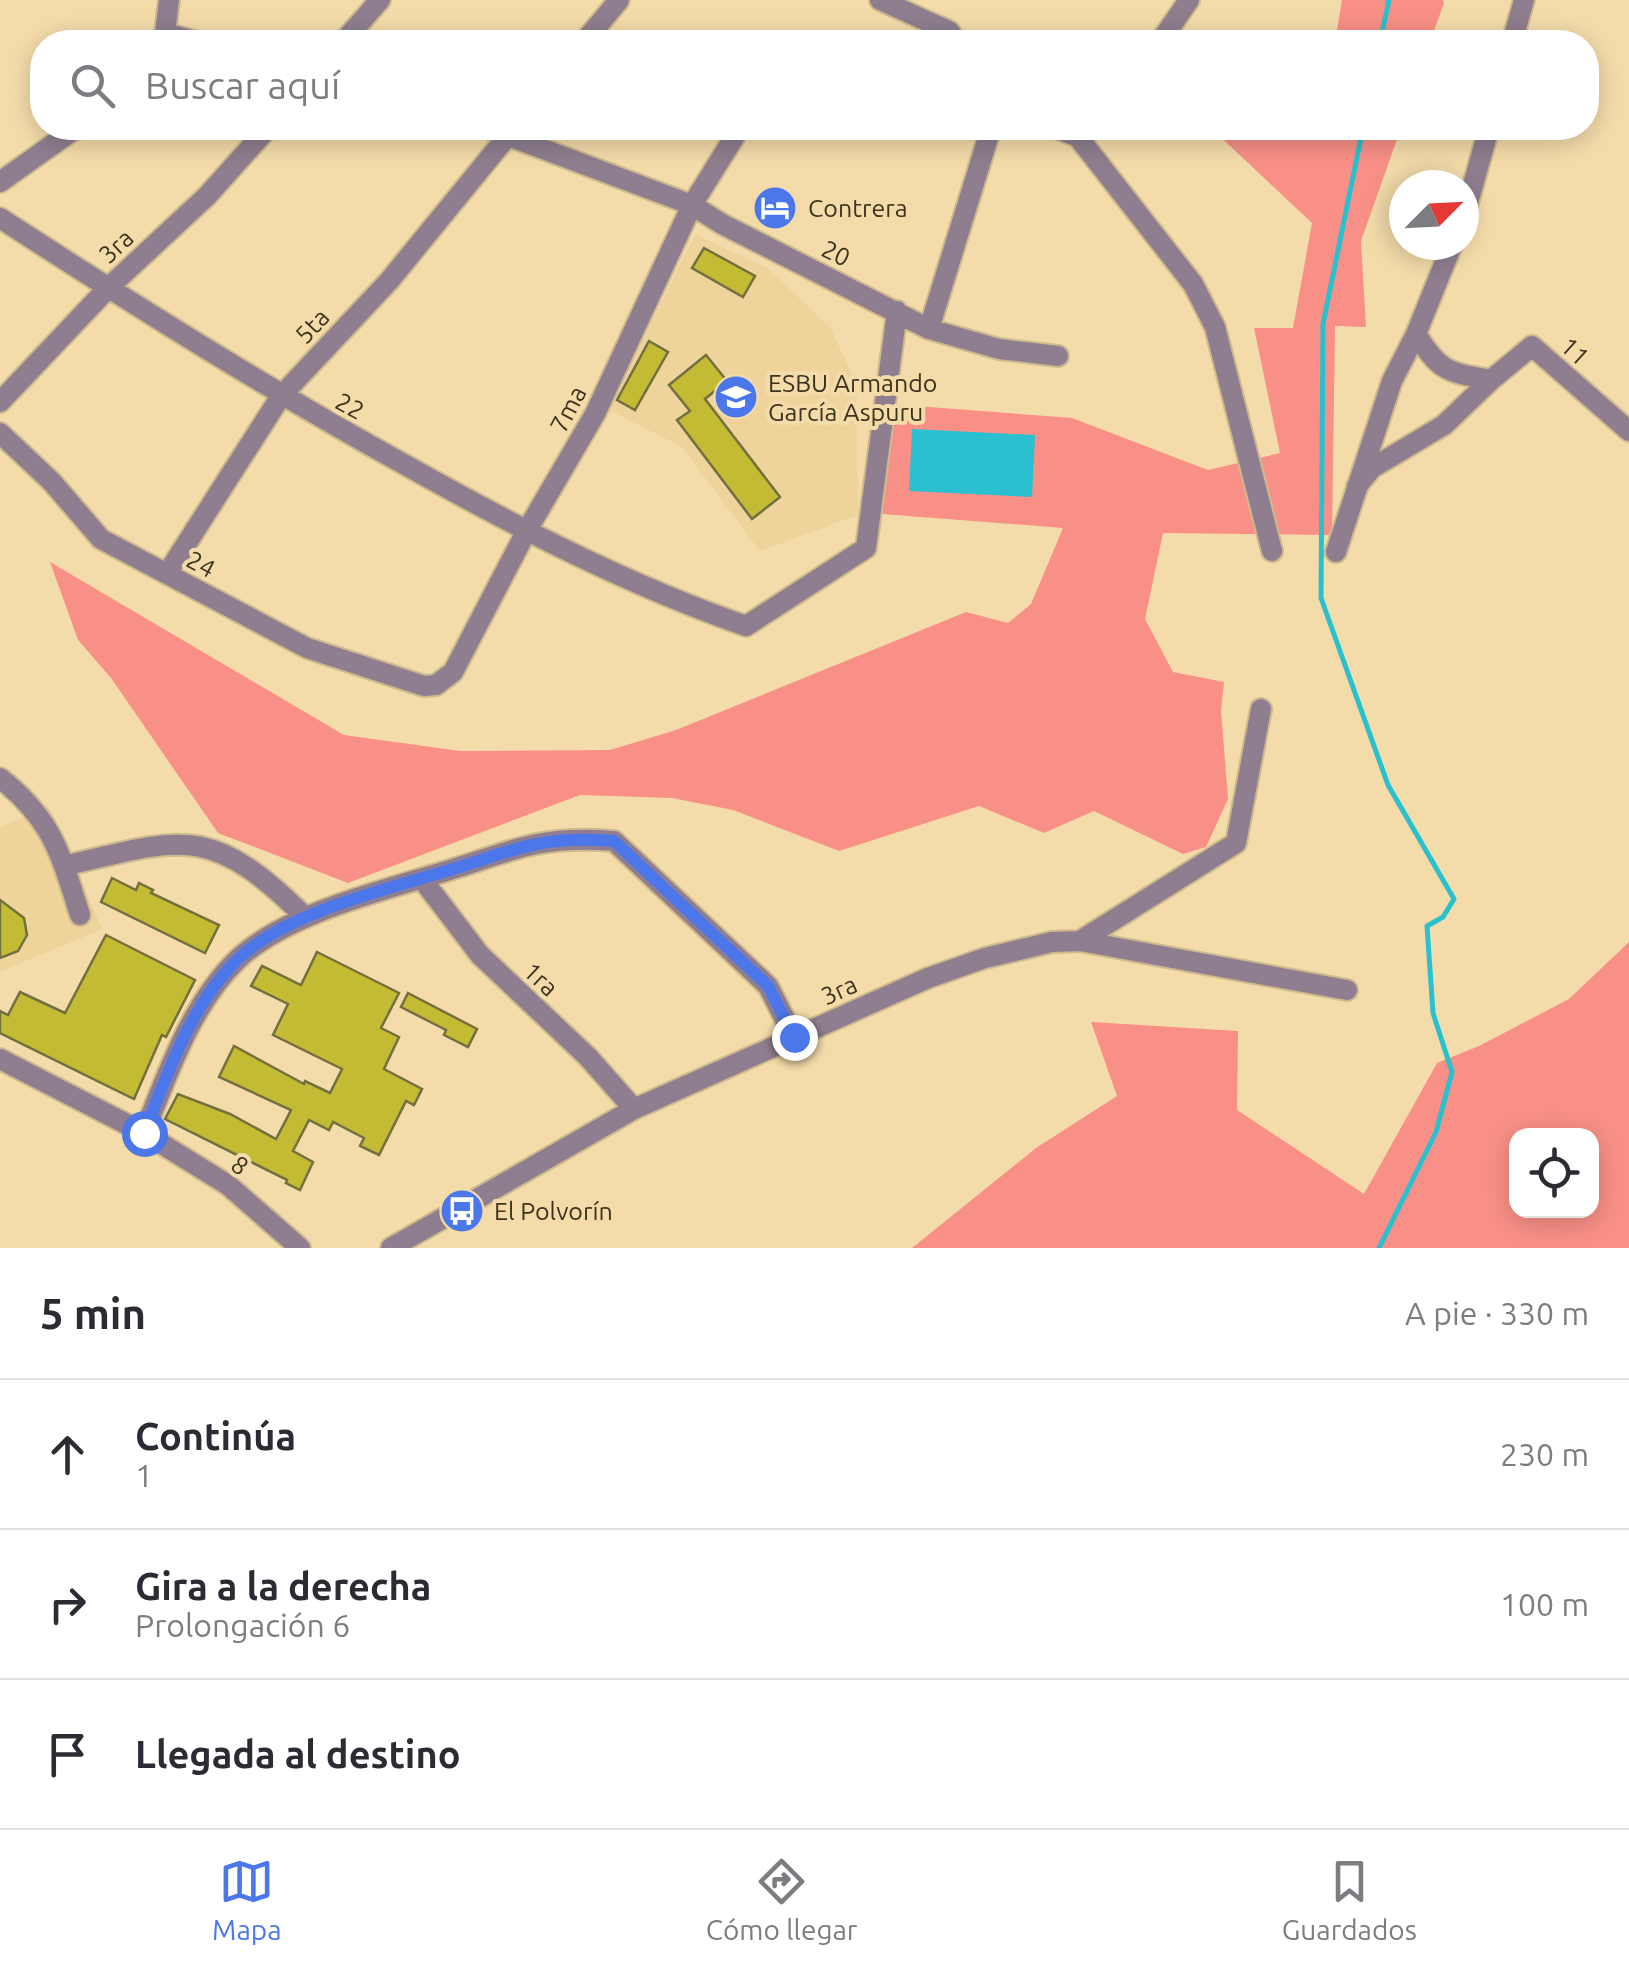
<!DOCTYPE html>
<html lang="es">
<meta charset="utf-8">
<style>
body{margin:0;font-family:Ubuntu,sans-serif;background:#f7f7f7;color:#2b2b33}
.controls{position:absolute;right:30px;bottom:30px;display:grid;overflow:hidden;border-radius:20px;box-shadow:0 5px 25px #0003}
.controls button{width:90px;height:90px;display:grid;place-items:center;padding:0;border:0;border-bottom:2px solid #e1e1e2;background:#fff;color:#2b2b33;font:50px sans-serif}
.compass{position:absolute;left:1389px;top:170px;width:90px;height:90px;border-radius:50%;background:#fff;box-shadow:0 5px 25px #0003;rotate:66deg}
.stop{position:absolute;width:30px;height:30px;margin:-22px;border:8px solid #4c77ea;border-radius:50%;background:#fff}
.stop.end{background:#4c77ea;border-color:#fff;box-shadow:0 2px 10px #0008}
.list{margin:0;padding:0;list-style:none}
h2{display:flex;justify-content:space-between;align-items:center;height:130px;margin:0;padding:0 40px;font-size:42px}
h2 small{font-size:32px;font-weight:400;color:#7c7c81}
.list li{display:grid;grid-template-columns:65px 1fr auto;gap:30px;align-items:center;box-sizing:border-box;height:150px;padding:0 40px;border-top:2px solid #e1e1e2}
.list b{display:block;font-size:38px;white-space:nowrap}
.list p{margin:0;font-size:32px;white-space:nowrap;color:#7c7c81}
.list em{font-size:32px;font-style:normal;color:#7c7c81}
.icon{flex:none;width:55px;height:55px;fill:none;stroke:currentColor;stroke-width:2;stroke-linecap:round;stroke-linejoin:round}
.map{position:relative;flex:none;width:1629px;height:1248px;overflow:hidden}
.search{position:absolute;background:#fff;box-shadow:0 5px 25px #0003;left:30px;right:30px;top:30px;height:110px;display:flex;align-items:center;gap:25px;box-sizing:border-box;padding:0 35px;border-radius:40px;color:#7c7c81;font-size:38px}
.sheet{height:580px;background:#fff}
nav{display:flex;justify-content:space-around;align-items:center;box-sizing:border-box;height:140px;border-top:2px solid #e1e1e2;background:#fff;font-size:28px;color:#7c7c81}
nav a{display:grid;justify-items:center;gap:5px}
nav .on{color:#4c77ea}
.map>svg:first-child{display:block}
.built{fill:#eed39a}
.green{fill:#f99087;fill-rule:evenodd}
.water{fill:#2bc0cf}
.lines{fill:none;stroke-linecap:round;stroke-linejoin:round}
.stream{stroke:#2bc0cf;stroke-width:5}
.building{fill:#c4bb35;stroke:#73703f;stroke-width:2.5}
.minor-casing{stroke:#cfba8e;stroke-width:24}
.tertiary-casing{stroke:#cfba8e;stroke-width:24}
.minor{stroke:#8f7e8f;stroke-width:20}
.tertiary{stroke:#8f7e8f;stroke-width:20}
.route{stroke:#4c77ea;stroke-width:12}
.labels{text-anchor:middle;stroke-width:8;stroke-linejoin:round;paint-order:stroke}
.poi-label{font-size:25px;fill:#3c331f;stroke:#f4dcaa;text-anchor:start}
.street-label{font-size:25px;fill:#3c331f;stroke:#f4dcaa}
</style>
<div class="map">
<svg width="1629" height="1248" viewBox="0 0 1629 1248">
<rect width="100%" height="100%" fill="#f4dcaa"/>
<path class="built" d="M695 234 767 268 830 327 857 385 858 515 760 551 682 447 609 410Z
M49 806 102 929 0 972V827Z"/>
<path class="green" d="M1342 0H1443L1444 3 1430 42H1335Z
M1211 128H1401L1361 241 1366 327 1335 326 1332 535 1163 533 1145 619 1173 672 1224 682 1221 710 1228 799 1206 847 1183 854 1094 811 1044 833 979 806 839 851 733 810 672 798 580 795 348 883 218 833 111 678 78 640 50 562 344 735 460 751 610 750 676 730 966 612 1008 623 1031 604 1063 528 882 514 890 404 1072 418 1208 470 1280 453 1254 328H1293L1312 223Z
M1629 942V1248H912L1036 1148 1117 1096 1091 1022 1238 1031 1237 1110 1364 1194 1437 1063 1479 1046 1569 999ZM1516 1136H1592V1210H1516Z"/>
<path class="water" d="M912 429 1035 435 1032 497 909 491Z"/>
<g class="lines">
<path class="stream" d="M1380 42 1389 0
M1363 128 1323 324 1321 598 1388 785 1454 899 1443 917 1427 926 1433 1013 1452 1072 1436 1132 1379 1248"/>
</g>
<path class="building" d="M704 248 755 276 743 297 692 268Z
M649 341 668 352 635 410 617 400Z
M706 355 727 381 705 399 780 497 752 519 677 420 690 411 669 385Z
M112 878 136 890 139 883 153 890 151 893 219 925 205 953 101 902Z
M0 900 24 918 27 935 18 951 0 958Z
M106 935 195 980 166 1037 162 1035 134 1099 0 1033V1011L8 1015 20 992 65 1013Z
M317 952 399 993 381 1028 399 1037 384 1069 422 1089 414 1105 406 1101 379 1155 360 1146 364 1138 333 1122 329 1130 309 1120 293 1151 313 1162 300 1190 286 1183 287 1180 165 1119 178 1094 230 1114 276 1139 291 1110 219 1077 234 1046 304 1084 305 1081 330 1093 342 1069 273 1035 288 1004 251 986 262 966 301 985Z
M408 993 477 1029 468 1047 444 1035 446 1030 401 1007Z"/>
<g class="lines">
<defs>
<path id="minor" d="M880 0 949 31 957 42
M165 33 198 42
M343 42 380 0
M584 42 619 0
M1160 42 1189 0
M1512 42 1524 0
M487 128 692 205 722 224 929 329 999 349 1058 356
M1056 128 1078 137 1193 284 1215 327 1272 551
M1464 217 1489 128
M0 218C134 305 269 390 409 467 518 528 628 585 746 626L866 548 897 311
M1452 245 1416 334C1441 372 1446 372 1491 380
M929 329 991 128
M0 402 108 288 207 196 268 128
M0 433 51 481 101 539 167 574 307 648 424 686 436 685 453 672 526 532 595 414 692 205 740 128
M1357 486 1372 468 1444 425 1491 380 1532 346 1629 431
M1336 552 1392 381 1416 334
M167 574 281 396 389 281 514 128
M0 778C53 820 60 853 80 915
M64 866C184 837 211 824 305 917
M422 879 480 955 588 1057 634 1109
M1080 941 1236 843 1261 709
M0 1059 144 1133 228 1185 300 1248
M144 1133C168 1073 191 1004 238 959 289 911 390 889 456 868 483 860 510 849 537 844 562 839 589 839 614 841L768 986 794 1037
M391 1248 634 1109 928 978 985 958 1052 942 1080 941 1347 990"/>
<path id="tertiary" d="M160 42 165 33 169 0
M0 182 76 128"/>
</defs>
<use href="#minor" class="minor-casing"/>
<use href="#tertiary" class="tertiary-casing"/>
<use href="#minor" class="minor"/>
<use href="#tertiary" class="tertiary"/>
</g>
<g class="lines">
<path class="route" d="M144 1133C168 1073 191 1004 238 959 288 911 390 889 456 868 483 860 510 849 537 844 562 839 589 839 614 841L768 986 794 1037"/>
</g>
<defs>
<symbol id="hotel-disc" viewBox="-11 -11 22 22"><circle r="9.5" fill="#4c77ea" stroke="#f4dcaa"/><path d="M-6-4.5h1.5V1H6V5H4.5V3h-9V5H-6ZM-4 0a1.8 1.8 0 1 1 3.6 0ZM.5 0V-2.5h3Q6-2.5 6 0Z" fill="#fff"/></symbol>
<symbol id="school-disc" viewBox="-11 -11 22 22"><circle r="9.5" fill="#4c77ea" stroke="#f4dcaa"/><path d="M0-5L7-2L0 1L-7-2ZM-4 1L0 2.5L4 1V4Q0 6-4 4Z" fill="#fff"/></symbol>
<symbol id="bus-disc" viewBox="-11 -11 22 22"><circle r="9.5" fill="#4c77ea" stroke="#f4dcaa"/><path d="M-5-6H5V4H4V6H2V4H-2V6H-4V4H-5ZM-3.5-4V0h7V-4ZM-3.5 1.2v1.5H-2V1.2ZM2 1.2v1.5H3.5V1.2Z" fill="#fff"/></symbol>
</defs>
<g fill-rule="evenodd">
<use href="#hotel-disc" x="750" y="183" width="50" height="50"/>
<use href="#school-disc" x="711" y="372" width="50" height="50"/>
<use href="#bus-disc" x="437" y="1186" width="50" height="50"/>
</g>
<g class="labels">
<g class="poi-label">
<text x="808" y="217">Contrera</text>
<text x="768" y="392">ESBU Armando<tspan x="768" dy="29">García Aspuru</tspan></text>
<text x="494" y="1220">El Polvorín</text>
</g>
<g class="street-label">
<text transform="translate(116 246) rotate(-43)" y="9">3ra</text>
<text transform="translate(836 253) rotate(26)" y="9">20</text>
<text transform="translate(312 326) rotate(-47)" y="9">5ta</text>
<text transform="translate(1575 351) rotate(42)" y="9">11</text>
<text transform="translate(350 406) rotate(29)" y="9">22</text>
<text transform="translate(568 409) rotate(-62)" y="9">7ma</text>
<text transform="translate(201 564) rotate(28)" y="9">24</text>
<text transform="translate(541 979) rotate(43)" y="9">1ra</text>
<text transform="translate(839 990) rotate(-24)" y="9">3ra</text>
<text transform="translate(240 1165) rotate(36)" y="9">8</text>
</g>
</g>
</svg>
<div class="controls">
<button><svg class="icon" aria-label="locate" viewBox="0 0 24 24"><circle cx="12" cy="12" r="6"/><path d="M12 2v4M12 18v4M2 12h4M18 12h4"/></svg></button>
</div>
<svg class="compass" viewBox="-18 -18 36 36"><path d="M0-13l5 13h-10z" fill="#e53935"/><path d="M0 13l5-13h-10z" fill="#7c7c81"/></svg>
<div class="stop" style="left:144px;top:1133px"></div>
<div class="stop end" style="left:794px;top:1037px"></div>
<div class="search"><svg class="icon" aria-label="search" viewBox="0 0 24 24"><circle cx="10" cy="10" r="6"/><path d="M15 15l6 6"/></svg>Buscar aquí</div>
</div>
<section class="sheet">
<h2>5 min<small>A pie · 330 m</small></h2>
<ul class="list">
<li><svg class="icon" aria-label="ahead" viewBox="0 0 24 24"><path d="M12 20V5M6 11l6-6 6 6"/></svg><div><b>Continúa</b><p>1</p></div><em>230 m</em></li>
<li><svg class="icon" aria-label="right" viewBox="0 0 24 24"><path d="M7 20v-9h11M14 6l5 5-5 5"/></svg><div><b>Gira a la derecha</b><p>Prolongación 6</p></div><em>100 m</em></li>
<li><svg class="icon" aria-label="arrive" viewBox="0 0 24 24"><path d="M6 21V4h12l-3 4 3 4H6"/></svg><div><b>Llegada al destino</b></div></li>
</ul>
</section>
<nav>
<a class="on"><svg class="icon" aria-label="map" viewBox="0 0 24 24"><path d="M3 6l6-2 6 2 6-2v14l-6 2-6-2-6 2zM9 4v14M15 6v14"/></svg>Mapa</a>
<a><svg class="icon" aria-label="directions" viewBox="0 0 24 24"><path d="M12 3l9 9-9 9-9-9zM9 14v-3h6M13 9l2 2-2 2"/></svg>Cómo llegar</a>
<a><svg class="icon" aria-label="saved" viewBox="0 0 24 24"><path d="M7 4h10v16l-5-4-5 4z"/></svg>Guardados</a>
</nav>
